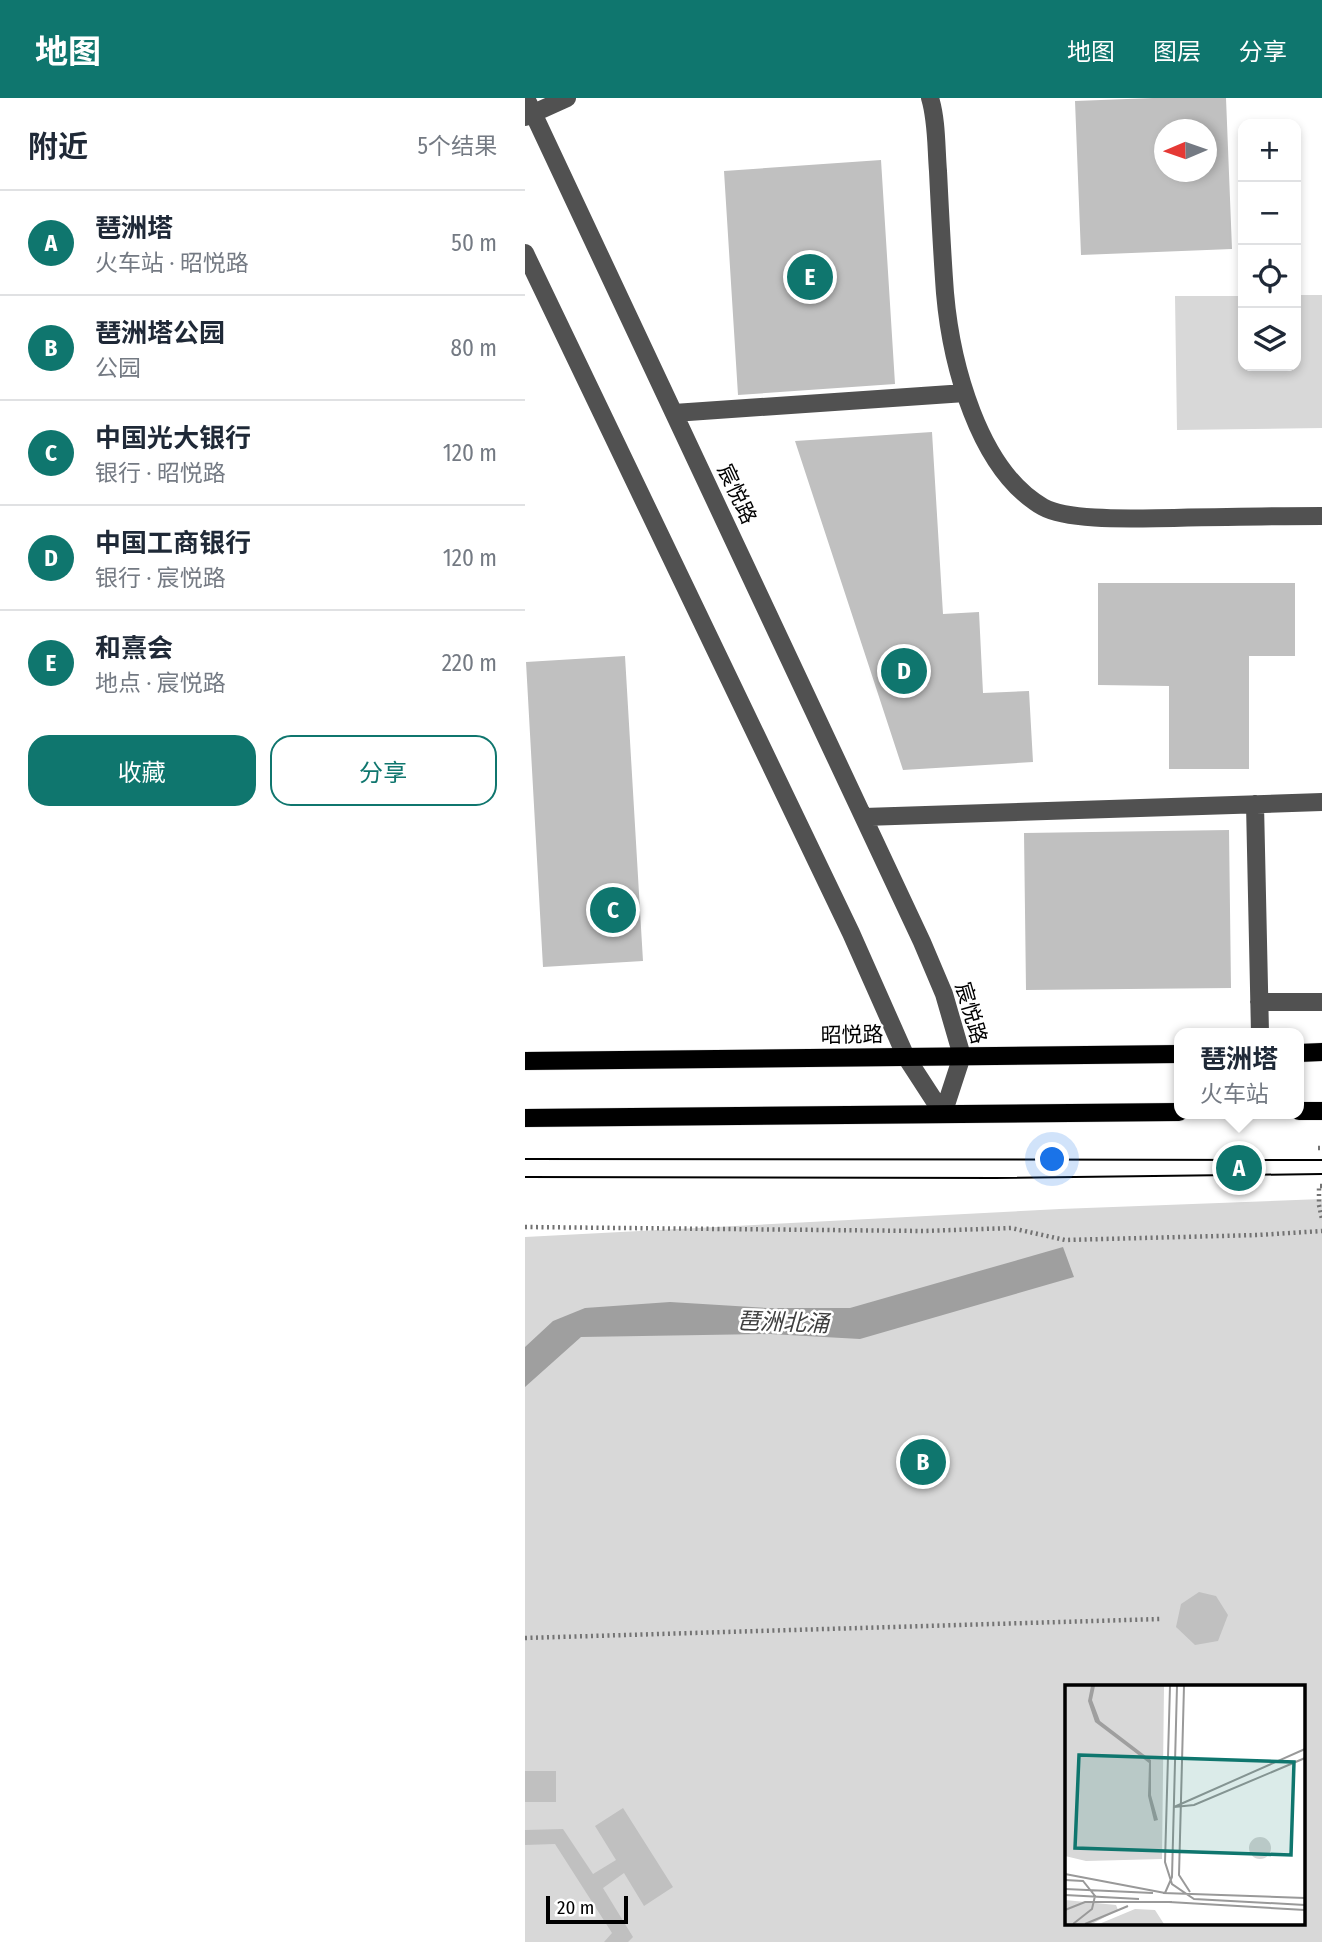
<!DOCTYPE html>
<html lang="zh">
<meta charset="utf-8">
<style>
body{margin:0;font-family:"Fira Sans Condensed","Noto Sans SC",sans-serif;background:#f6f6f7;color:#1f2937}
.controls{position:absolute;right:21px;top:21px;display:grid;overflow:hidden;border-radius:14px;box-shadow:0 4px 10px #0003}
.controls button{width:63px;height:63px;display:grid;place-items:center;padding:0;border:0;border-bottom:2px solid #e0e1e3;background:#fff;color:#1f2937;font:35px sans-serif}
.compass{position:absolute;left:629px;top:21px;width:63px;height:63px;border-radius:50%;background:#fff;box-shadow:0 4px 10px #0003;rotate:268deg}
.scale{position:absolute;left:21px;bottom:18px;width:82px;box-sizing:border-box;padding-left:7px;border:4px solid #000;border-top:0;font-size:19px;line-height:24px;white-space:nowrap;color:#000;-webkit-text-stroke:5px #fff;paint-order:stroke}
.you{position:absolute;left:528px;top:1062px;width:24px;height:24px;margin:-18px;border:5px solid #fff;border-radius:50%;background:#1a73e8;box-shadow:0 0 0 10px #1a73e833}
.badge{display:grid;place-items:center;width:46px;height:46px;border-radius:50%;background:#0f766e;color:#fff;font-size:23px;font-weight:700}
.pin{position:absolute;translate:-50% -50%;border:4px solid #fff;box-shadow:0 2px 7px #0006}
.popup{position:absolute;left:649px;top:930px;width:130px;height:91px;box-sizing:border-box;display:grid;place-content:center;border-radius:14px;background:#fff;filter:drop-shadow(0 2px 5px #0005);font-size:23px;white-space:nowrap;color:#747a83}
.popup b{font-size:26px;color:#1f2937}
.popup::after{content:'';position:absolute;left:50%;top:100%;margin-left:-14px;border:14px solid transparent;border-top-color:#fff}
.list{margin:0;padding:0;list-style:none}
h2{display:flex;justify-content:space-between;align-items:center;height:91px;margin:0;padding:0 28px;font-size:30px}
h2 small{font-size:23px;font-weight:400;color:#747a83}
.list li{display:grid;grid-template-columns:46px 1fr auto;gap:21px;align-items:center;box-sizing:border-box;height:105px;padding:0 28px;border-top:2px solid #e0e1e3}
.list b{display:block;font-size:26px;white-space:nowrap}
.list p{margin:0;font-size:23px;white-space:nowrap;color:#747a83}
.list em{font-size:23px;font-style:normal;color:#747a83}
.actions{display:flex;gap:14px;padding:21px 28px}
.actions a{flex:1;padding:16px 0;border:2px solid #0f766e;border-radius:21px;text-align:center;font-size:24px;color:#0f766e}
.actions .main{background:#0f766e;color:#fff}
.icon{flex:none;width:38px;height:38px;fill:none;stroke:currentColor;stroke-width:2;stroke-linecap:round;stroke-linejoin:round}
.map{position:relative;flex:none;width:797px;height:1844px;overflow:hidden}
header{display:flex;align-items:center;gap:42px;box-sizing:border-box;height:98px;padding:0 35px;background:#0f766e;color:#fff}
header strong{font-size:33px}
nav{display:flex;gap:38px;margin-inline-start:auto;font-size:24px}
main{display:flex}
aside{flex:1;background:#fff}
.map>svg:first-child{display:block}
.green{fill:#d8d8d8;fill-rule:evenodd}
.water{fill:#9f9f9f}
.building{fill:#c0c0c0;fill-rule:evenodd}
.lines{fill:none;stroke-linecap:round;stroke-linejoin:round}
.major-casing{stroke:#dbdbdb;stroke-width:19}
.path{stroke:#737373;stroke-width:4.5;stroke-dasharray:2 3.5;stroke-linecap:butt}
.minor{stroke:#515151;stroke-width:18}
.major{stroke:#000;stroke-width:18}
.tram{stroke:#000;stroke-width:2}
.labels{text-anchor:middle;stroke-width:5;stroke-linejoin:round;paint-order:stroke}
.street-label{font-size:21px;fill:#000;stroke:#fff}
.water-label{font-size:23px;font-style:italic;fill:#404040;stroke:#fff}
.inset-road{fill:none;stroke:#999;stroke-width:2}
.view{fill:#0f766e;fill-opacity:0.15;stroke:#0f766e;stroke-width:3.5}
.inset-edge{fill:none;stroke:#000;stroke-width:3.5}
</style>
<header>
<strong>地图</strong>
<nav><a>地图</a><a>图层</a><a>分享</a></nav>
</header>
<main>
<aside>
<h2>附近<small>5个结果</small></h2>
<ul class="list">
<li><span class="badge">A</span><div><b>琶洲塔</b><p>火车站 · 昭悦路</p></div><em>50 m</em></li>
<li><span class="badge">B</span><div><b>琶洲塔公园</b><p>公园</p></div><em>80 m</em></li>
<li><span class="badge">C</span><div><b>中国光大银行</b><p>银行 · 昭悦路</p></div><em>120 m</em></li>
<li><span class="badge">D</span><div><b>中国工商银行</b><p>银行 · 宸悦路</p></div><em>120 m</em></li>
<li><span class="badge">E</span><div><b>和熹会</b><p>地点 · 宸悦路</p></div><em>220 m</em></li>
</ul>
<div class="actions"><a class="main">收藏</a><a>分享</a></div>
</aside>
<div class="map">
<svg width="797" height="1844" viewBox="0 0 797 1844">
<rect width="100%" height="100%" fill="#fff"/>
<path class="green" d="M771 197H797V330L652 332 650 198H718V268H771Z
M797 1101V1844H0V1139L535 1111ZM542 1588H778V1825H542Z"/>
<path class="water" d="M538 1149 549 1179 335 1241 245 1236 56 1239 0 1289V1249L28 1223 60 1210 145 1204 243 1210H325Z"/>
<path class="building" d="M628 0H701L707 151 556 157 550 3ZM640 32H682V74H640Z
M356 62 370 286 213 297 199 73Z
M407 334 418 516 454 514 458 595 504 593 508 664 378 672 270 343Z
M573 485H770V558H724V671H644V588L573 587Z
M100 558 118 863 18 869 1 564Z
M704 732 706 890 501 892 499 735Z
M674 1494 691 1498 703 1517 693 1543 670 1547 651 1529 656 1506Z
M0 1673H31V1704H0Z
M98 1710 148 1789 119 1808 99 1775 78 1790 108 1839 103 1844H79L87 1835 30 1746 0 1747V1732L38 1731 68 1776 91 1762 70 1728Z"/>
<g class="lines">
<defs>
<path id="major" d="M774 955 797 954
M0 963 654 956
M774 1013H797
M0 1020 654 1014"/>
</defs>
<use href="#major" class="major-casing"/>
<path class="path" d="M793 1050H797
M797 1088H794V1107L797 1121
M0 1129 398 1133 486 1130 540 1142 733 1137 797 1133
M0 1540 635 1521"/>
<path class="minor" d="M1 0 397 844 419 896 437 958 418 1016
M405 0C412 23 411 49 413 73 415 114 417 155 420 195 426 264 453 372 518 409 545 424 616 420 649 420 698 419 748 418 797 418
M0 19 42 0
M0 155 326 835 381 959 418 1016
M149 315 440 295
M730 706 735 935
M339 719 797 704
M734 904H797"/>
<use href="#major" class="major"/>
<path class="tram" d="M0 1061 797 1062
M0 1079 470 1080 797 1076"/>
</g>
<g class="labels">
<g class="street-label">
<text transform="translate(212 396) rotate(65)" y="7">宸悦路</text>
<text transform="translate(446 915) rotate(74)" y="7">宸悦路</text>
<text transform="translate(327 937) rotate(-1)" y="7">昭悦路</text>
</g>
<g class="water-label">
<text transform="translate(258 1224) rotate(2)" y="8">琶洲北涌</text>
</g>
</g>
<g transform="translate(540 1587)">
<rect width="240" height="240" fill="#fff"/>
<path d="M0 1H99L97 174 21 176 0 171ZM184 163a11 11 0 1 1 22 0a11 11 0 1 1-22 0ZM0 215 51 220 53 225 27 239H0ZM70 224 90 225 99 239H34Z" fill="#d8d8d8"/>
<path d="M26 1H30L27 15 35 36 86 75V110L93 135 89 136 83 111 84 78 30 37 23 16Z" fill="#9f9f9f"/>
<path class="inset-road" d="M105 1 100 177 107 199 129 214 240 220M119 1 114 190 125 207M109 122 240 64M109 122 129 120 240 73M0 189 100 208M0 195 18 196 30 211 27 224 8 239M0 204 88 208M98 208 240 213M100 208 107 192 112 1M0 210 74 214M104 217 240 225M0 225 20 217H107M20 239 63 221"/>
<path class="view" d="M14 70 229 77 226 170 10 163Z"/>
<rect width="240" height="240" class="inset-edge"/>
</g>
</svg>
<div class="controls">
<button>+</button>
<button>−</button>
<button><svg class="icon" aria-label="locate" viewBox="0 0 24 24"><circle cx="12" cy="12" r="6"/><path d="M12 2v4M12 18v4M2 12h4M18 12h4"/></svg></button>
<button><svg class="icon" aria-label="layers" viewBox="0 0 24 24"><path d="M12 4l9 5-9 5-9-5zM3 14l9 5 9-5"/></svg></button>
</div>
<svg class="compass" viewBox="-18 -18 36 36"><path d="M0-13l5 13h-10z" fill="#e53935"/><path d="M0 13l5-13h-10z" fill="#747a83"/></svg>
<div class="scale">20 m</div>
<div class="you"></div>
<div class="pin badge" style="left:714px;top:1070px">A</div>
<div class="popup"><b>琶洲塔</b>火车站</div>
<div class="pin badge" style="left:398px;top:1364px">B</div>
<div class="pin badge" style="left:88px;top:812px">C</div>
<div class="pin badge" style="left:379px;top:573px">D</div>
<div class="pin badge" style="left:285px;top:179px">E</div>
</div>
</main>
